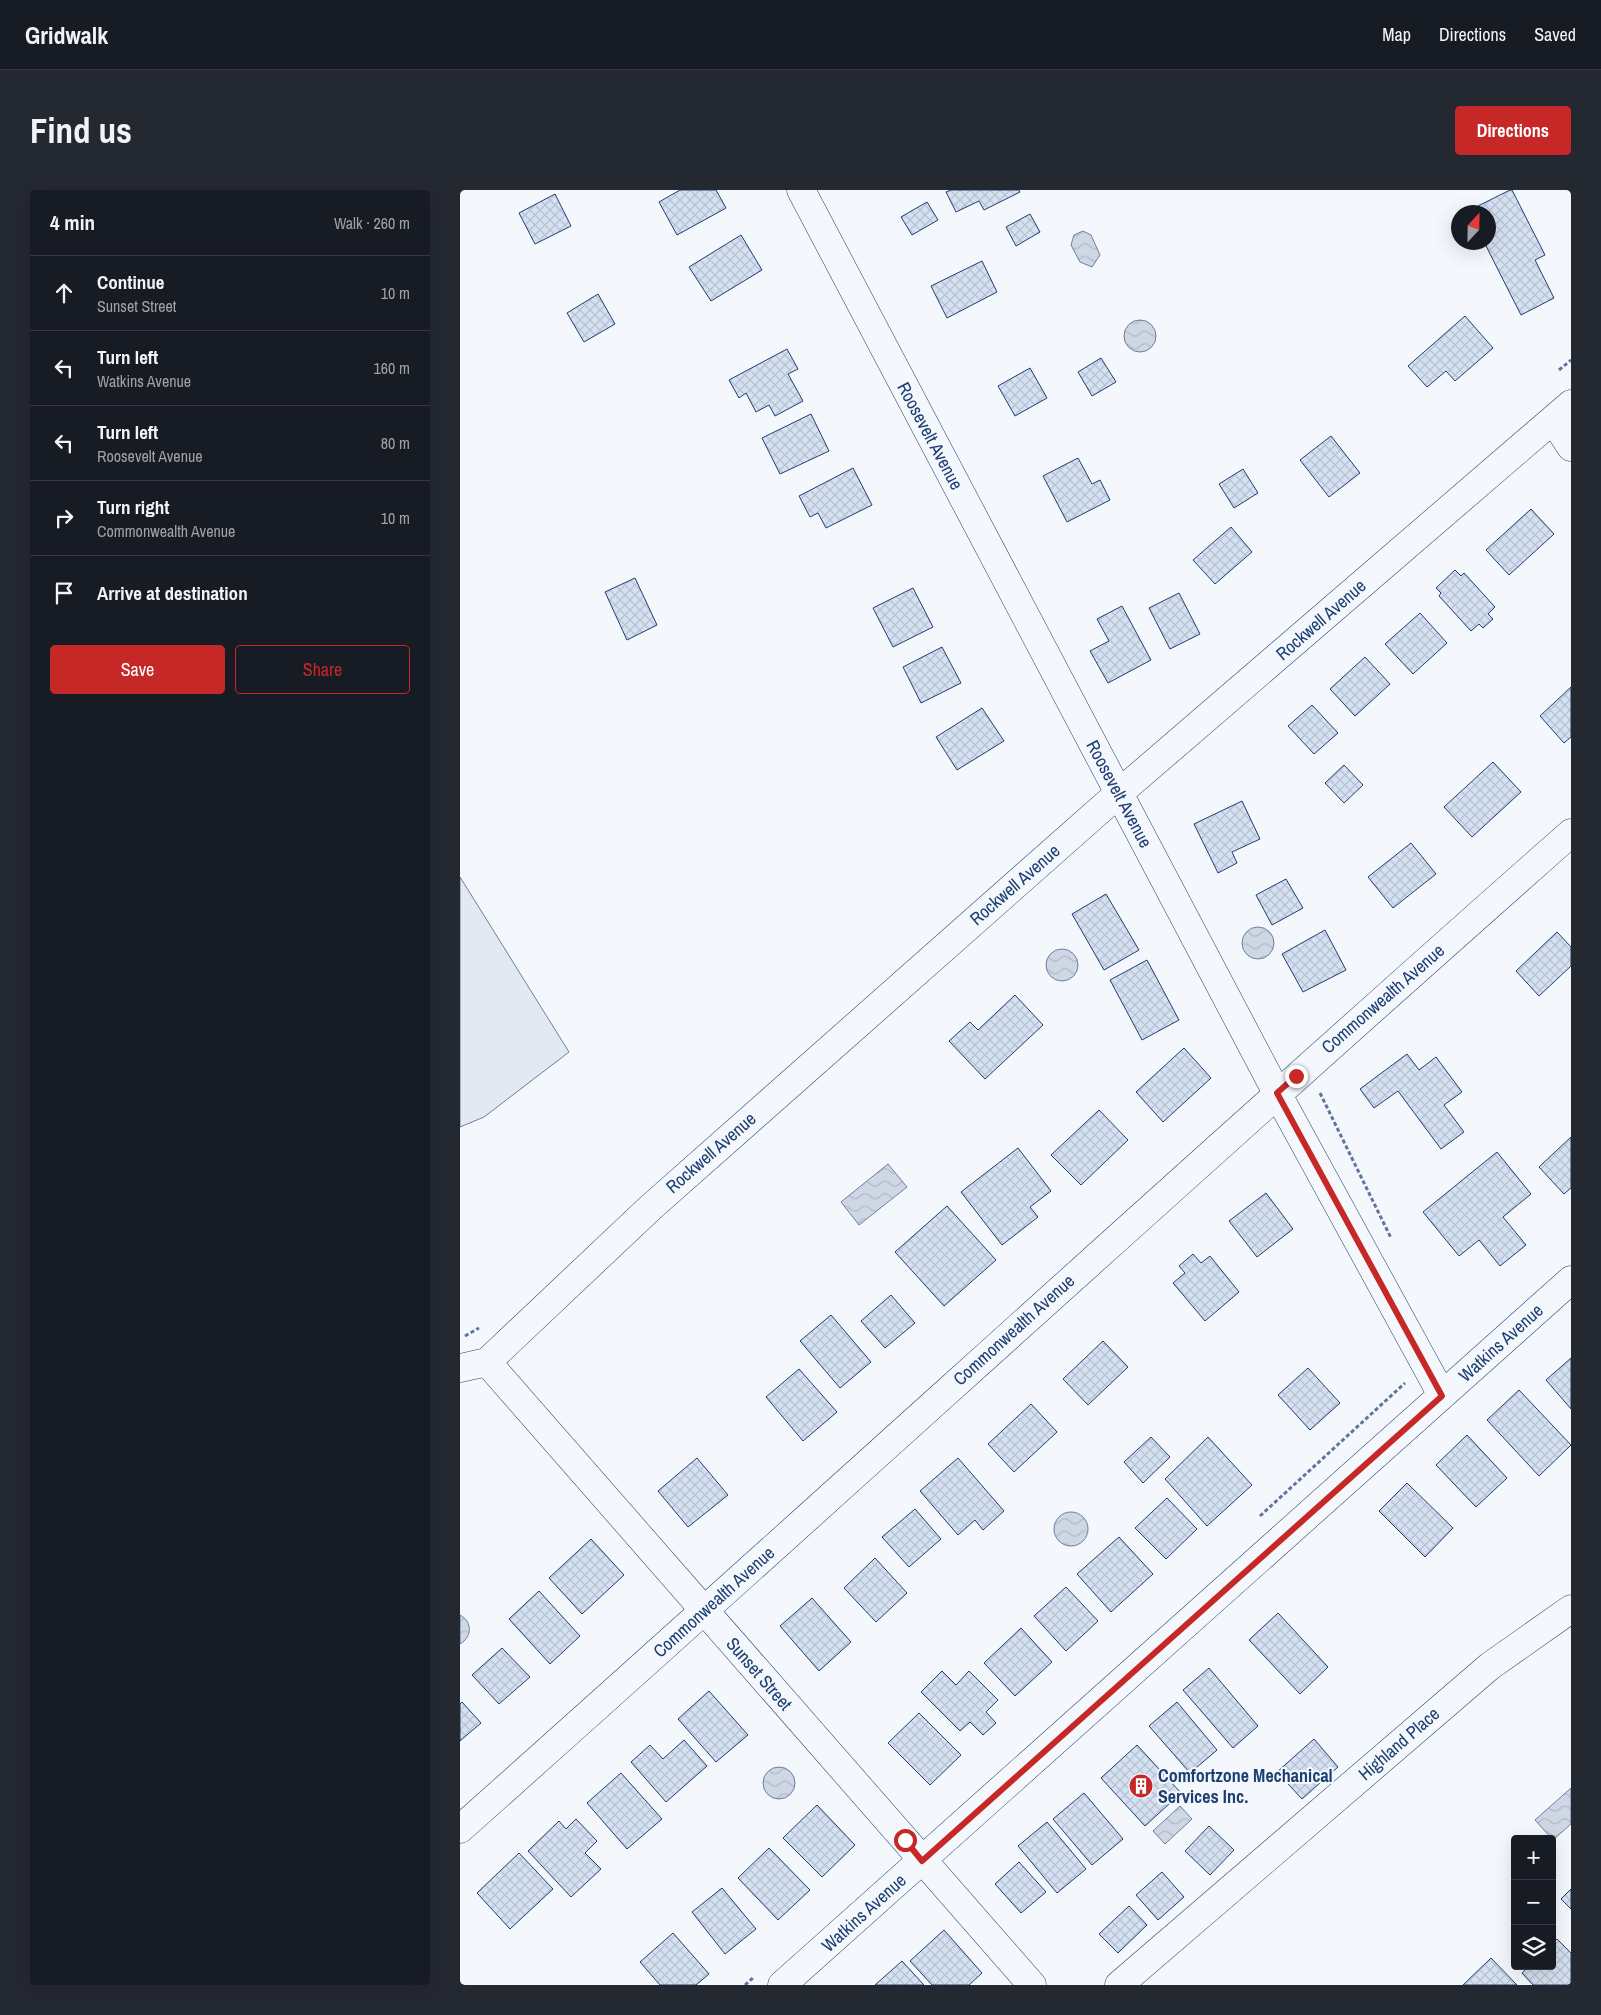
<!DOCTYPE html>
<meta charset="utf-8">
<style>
body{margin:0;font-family:"Archivo Narrow",sans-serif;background:#242831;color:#f1f3f6}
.controls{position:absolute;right:15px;bottom:15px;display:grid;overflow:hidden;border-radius:5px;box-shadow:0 5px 20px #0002}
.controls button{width:45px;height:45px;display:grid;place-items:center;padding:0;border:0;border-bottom:1px solid #363941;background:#171b24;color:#f1f3f6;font:25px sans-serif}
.compass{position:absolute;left:991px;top:15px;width:45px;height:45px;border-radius:50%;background:#171b24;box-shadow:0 5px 20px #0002;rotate:22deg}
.stop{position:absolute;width:15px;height:15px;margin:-11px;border:4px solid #c62828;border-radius:50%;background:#fff}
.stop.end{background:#c62828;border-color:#fff;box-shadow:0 1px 5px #0008}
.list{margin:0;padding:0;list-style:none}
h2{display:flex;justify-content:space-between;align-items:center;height:65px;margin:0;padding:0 20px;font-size:21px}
h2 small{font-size:16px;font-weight:400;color:#9ea1a6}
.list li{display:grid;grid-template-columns:32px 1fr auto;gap:15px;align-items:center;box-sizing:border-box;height:75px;padding:0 20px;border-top:1px solid #363941}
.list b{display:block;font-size:19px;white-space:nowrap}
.list p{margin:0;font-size:16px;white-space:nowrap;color:#9ea1a6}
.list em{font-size:16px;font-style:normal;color:#9ea1a6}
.actions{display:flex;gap:10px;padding:15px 20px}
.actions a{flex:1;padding:11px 0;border:1px solid #c62828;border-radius:5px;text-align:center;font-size:18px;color:#c62828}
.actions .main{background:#c62828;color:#fff}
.icon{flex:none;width:28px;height:28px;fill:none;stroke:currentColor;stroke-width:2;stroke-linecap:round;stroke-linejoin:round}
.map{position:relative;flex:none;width:1111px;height:1795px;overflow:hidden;border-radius:5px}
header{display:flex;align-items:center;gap:30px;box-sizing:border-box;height:70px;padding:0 25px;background:#171b24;border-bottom:1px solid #363941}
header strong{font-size:24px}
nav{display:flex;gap:28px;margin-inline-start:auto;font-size:18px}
.intro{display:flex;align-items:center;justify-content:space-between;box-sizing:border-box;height:120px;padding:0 30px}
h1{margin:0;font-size:35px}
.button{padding:12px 22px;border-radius:5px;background:#c62828;color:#fff;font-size:18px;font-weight:700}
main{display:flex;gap:30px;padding:0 30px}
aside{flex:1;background:#171b24;border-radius:5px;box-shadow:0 5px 20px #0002}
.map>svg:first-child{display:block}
.garden{fill:#e3e9f0;stroke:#687fa3}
.water{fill:url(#water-waves);stroke:#687fa3}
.building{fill:url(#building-cross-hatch);stroke:#1d3f73}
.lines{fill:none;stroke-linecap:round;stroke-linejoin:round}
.minor-casing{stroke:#1d3f73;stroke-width:29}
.path{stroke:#5e769c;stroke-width:3;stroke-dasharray:4 2.5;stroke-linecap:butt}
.minor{stroke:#f4f7fb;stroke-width:28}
.route{stroke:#c62828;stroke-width:6}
.labels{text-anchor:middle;stroke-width:4;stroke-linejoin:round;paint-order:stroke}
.street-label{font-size:18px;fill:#1d3f73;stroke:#f4f7fb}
.poi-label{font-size:18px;font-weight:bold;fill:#1d3f73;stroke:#f4f7fb;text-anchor:start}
</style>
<header>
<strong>Gridwalk</strong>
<nav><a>Map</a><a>Directions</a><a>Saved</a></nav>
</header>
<div class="intro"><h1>Find us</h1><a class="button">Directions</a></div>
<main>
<aside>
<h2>4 min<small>Walk · 260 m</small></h2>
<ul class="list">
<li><svg class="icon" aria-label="ahead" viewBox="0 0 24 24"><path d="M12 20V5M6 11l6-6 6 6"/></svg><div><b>Continue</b><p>Sunset Street</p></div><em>10 m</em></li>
<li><svg class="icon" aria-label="left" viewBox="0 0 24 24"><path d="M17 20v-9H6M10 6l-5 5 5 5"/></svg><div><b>Turn left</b><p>Watkins Avenue</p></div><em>160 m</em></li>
<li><svg class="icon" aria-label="left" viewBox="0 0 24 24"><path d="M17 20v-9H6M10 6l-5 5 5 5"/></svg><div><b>Turn left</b><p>Roosevelt Avenue</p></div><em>80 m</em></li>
<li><svg class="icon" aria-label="right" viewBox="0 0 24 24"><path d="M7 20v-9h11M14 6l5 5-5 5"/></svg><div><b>Turn right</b><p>Commonwealth Avenue</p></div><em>10 m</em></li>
<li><svg class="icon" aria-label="arrive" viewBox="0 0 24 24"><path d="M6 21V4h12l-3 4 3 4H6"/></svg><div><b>Arrive at destination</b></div></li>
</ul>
<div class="actions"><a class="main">Save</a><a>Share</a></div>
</aside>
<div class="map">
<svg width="1111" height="1795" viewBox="0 0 1111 1795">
<defs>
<pattern id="water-waves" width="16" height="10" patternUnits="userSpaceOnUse" patternTransform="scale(1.25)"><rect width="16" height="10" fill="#cfd7e4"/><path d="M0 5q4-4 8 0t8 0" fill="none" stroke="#b1bac7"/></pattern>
<pattern id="building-cross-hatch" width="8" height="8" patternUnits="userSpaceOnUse" patternTransform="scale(1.25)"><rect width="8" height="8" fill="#d5e0f0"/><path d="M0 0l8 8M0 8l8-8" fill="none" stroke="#b6c1d1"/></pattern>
</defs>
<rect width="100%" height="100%" fill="#f4f7fb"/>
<path class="garden" d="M0 687 109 862 24 927 0 937Z"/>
<path class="water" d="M623 41 631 45 640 65 632 77 620 72 611 55 614 45Z
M664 146a16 16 0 1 1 32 0a16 16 0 1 1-32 0Z
M782 753a16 16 0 1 1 32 0a16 16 0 1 1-32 0Z
M586 775a16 16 0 1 1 32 0a16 16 0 1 1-32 0Z
M428 974 447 997 399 1035 381 1012Z
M594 1339a17 17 0 1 1 34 0a17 17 0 1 1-34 0Z
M0 1425C13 1432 12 1447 0 1454Z
M303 1593a16 16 0 1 1 32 0a16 16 0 1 1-32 0Z
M1111 1598V1634L1093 1650 1075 1630Z
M720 1616 732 1629 705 1654 693 1641Z"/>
<path class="building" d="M220 0H256L266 18 217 45 199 12Z
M491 0H559L560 2 524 20 519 11 496 22 486 2Z
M1050 0H1052L1085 65 1075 70 1094 108 1061 125 1024 52H1028V22L1008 21Z
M95 4 111 36 75 54 59 23Z
M467 12 478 30 452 45 441 27Z
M570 24 580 42 556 56 546 37Z
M281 45 302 80 251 111 229 77Z
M522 71 537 102 487 128 471 96Z
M138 104 155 134 124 152 107 123Z
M1005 126 1033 158 995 191 986 181 967 197 948 176Z
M327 159 338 179 328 184 343 211 315 226 309 215 296 222 286 203 279 208 269 190Z
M641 168 656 192 632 206 618 182Z
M570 178 587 208 555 226 538 196Z
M351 224 369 261 320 284 302 248Z
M871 246 900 283 869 307 840 270Z
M618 268 632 294 640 290 650 310 607 332 583 286Z
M393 278 412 315 366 338 358 323 350 327 339 306Z
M783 279 798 303 774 318 759 294Z
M1071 319 1094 344 1049 385 1026 360Z
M771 337 792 362 755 394 733 370Z
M995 380 1001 386 1004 383 1035 417 1028 424 1033 429 1023 438 1019 434 1011 441 979 406 981 403 976 398Z
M175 388 197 435 167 450 145 402Z
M453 398 473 437 433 457 413 418Z
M719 403 740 444 710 459 689 418Z
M662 416 691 470 648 493 630 461 649 451 637 429Z
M960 423 987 453 953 484 925 454Z
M482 457 501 493 461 513 443 477Z
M905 467 930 494 895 526 870 499Z
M1111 497V547L1104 553 1080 526Z
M852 515 878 543 854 564 828 536Z
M522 518 544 551 497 580 476 547Z
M1033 572 1061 602 1012 647 984 617Z
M884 575 903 595 884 613 865 593Z
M782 611 800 649 772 662 777 673 758 683 734 634Z
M951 653 976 684 933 718 908 687Z
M826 689 843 718 812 735 796 705Z
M646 704 679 760 644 780 612 724Z
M865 740 886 780 843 802 822 764Z
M1097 742 1111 757V776L1079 806 1056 781Z
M687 770 719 830 682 850 650 790Z
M555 805 583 835 525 889 489 851 510 832 518 840Z
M724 858 751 888 703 932 676 902Z
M947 864 959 880 976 867 1002 902 984 915 1004 942 981 959 938 901 914 918 900 899Z
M639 920 668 950 621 995 591 965Z
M1111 947V998L1104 1004 1079 977Z
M558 958 591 1001 570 1017 578 1027 542 1055 501 1002Z
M1037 962 1071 1004 1043 1027 1066 1055 1040 1076 1019 1050 999 1066 963 1022Z
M806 1003 833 1039 797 1067 769 1031Z
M487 1016 536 1070 484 1116 435 1062Z
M733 1064 741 1073 750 1066 779 1102 745 1131 713 1093 725 1083 719 1076Z
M431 1105 455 1133 425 1158 401 1131Z
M371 1125 411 1172 380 1198 340 1151Z
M643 1151 668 1177 628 1215 603 1189Z
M1111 1168V1219L1086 1190Z
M848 1178 880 1213 850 1240 818 1205Z
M339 1179 377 1222 343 1251 306 1207Z
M1059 1200 1111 1255 1079 1286 1027 1230Z
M571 1214 597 1242 554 1282 528 1254Z
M1007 1245 1047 1288 1016 1317 976 1275Z
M691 1247 710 1267 683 1293 664 1272Z
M748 1247 792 1295 747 1336 705 1289Z
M237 1268 268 1305 228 1337 198 1301Z
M498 1268 544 1321 523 1340 515 1330 498 1345 460 1301Z
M947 1293 993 1338 965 1367 919 1321Z
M707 1308 737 1339 706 1369 675 1338Z
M455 1319 481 1349 449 1377 422 1347Z
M659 1347 693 1384 651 1422 617 1384Z
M131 1349 164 1385 122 1424 89 1388Z
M415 1368 447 1403 416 1432 384 1398Z
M606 1397 638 1431 606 1461 574 1426Z
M79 1401 120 1446 90 1474 49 1429Z
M352 1408 391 1452 359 1481 320 1436Z
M818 1423 868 1477 840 1504 789 1450Z
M561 1438 592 1472 555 1506 524 1473Z
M42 1458 70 1487 39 1514 12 1485Z
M749 1478 798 1536 773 1558 723 1500Z
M482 1481 496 1495 509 1481 538 1510 526 1522 536 1533 523 1545 510 1532 500 1541 461 1502Z
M249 1501 288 1545 256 1572 218 1529Z
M2 1512 21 1533 0 1551V1514Z
M717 1512 757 1560 730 1583 689 1536Z
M459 1523 501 1565 470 1595 428 1553Z
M854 1549 878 1577 842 1609 817 1582Z
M224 1550 247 1576 206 1612 171 1572 190 1555 203 1569Z
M677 1555 721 1603 685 1636 641 1588Z
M161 1583 202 1629 167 1659 127 1613Z
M624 1603 663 1649 632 1675 593 1629Z
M357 1615 395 1655 362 1687 323 1648Z
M116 1629 137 1651 125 1663 141 1679 111 1707 68 1661 99 1631 106 1639Z
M587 1632 626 1679 597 1703 558 1656Z
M749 1636 774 1660 750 1685 725 1661Z
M309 1658 350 1700 318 1730 278 1688Z
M59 1663 93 1699 50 1739 17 1703Z
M559 1672 586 1702 561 1723 535 1694Z
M702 1682 724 1707 698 1730 676 1705Z
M262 1698 296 1739 265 1764 232 1722Z
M1111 1699V1719L1101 1709Z
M669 1716 687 1735 658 1763 639 1744Z
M484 1740 522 1783 509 1795H472L450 1771Z
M213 1743 249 1784 236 1795H200L180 1772Z
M1097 1749 1111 1763V1795H1073L1062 1783 1070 1776H1092V1754Z
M1031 1768 1057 1795H1003Z
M442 1771 464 1795H415Z"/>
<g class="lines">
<defs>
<path id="minor" d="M341 0 817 903 982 1205
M1094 231 1111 257
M27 1172 190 1018 658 604 1111 214
M27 1172 572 1795
M0 1178 27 1172
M0 1639C372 1308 738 972 1111 643
M322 1795 1111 1090
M659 1795 1030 1476 1111 1419"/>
</defs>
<use href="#minor" class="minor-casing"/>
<path class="path" d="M1099 180 1111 170
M860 903 931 1048
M5 1146 19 1138
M800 1326 945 1193
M285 1795 294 1787"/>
<use href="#minor" class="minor"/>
</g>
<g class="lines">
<path class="route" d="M445 1650 462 1671 982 1206 817 903 836 886"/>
</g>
<defs>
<symbol id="building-disc" viewBox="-11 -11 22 22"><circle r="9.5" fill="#c62828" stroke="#f4f7fb"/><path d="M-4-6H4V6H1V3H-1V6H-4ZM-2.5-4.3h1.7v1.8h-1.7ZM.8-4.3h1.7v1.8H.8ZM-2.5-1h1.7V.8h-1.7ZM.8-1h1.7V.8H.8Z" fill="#fff"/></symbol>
</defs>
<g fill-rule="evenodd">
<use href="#building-disc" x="667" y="1582" width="28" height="28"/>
</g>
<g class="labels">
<g class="street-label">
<text transform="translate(470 246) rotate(62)" y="6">Roosevelt Avenue</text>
<text transform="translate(861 430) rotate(-41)" y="6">Rockwell Avenue</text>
<text transform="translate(659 604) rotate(62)" y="6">Roosevelt Avenue</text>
<text transform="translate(555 695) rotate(-41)" y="6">Rockwell Avenue</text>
<text transform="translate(923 809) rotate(-41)" y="6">Commonwealth Avenue</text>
<text transform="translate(251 963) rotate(-41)" y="6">Rockwell Avenue</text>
<text transform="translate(554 1140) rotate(-42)" y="6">Commonwealth Avenue</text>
<text transform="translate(1041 1153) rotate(-42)" y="6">Watkins Avenue</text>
<text transform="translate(254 1412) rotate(-42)" y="6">Commonwealth Avenue</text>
<text transform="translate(299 1484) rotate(49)" y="6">Sunset Street</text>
<text transform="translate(939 1554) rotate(-41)" y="6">Highland Place</text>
<text transform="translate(404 1723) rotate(-42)" y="6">Watkins Avenue</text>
</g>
<g class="poi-label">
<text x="698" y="1592">Comfortzone Mechanical<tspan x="698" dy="21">Services Inc.</tspan></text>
</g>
</g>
</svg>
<div class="controls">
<button>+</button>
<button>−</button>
<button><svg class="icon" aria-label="layers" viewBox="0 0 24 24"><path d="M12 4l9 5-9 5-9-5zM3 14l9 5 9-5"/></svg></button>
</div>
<svg class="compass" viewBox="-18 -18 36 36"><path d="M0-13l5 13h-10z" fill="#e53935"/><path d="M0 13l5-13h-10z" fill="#9ea1a6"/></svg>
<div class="stop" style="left:445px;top:1650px"></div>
<div class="stop end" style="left:836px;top:886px"></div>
</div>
</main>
